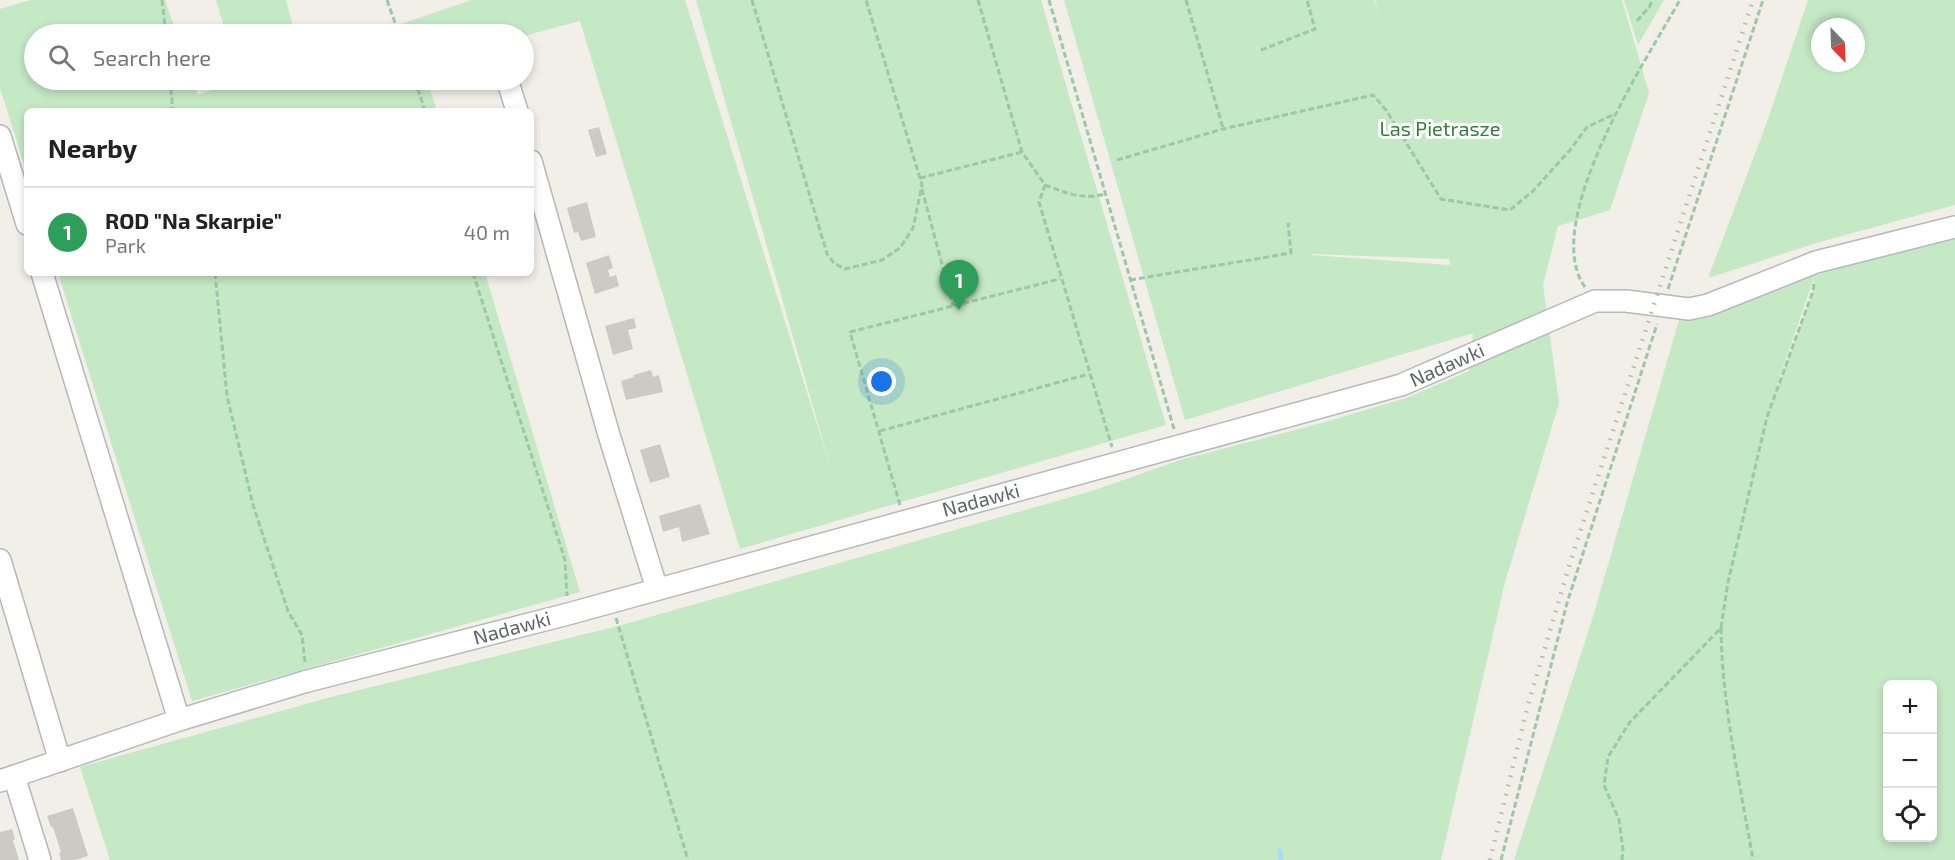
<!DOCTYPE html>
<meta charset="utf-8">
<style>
body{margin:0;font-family:"Exo 2",sans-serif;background:#f2f2f2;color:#222}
.controls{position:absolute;right:18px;bottom:18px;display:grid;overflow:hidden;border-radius:9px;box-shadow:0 3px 9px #0003}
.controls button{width:54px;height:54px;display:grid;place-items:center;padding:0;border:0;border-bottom:2px solid #e0e0e0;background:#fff;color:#222;font:30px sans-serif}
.compass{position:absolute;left:1811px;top:18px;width:54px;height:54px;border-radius:50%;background:#fff;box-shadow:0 3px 9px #0003;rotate:157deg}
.you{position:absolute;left:882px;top:382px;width:21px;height:21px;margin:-15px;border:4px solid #fff;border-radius:50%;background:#1a73e8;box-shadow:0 0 0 9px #1a73e833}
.badge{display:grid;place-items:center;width:39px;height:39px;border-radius:50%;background:#db2777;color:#fff;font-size:20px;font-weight:700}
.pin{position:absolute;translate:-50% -50px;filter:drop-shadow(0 2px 3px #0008)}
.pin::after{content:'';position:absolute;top:32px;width:21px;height:18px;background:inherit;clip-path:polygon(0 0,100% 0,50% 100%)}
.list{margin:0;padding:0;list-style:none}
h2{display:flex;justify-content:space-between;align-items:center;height:78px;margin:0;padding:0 24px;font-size:26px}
h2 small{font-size:20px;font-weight:400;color:#767676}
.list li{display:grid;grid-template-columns:39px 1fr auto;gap:18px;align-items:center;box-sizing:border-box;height:90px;padding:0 24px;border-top:2px solid #e0e0e0}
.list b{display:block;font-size:22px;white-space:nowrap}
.list p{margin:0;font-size:20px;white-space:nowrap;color:#767676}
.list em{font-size:20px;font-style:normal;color:#767676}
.icon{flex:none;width:33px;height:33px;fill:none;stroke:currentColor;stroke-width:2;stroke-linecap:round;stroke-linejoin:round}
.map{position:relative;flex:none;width:1955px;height:860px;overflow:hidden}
.search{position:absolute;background:#fff;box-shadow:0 3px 9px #0003;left:24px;top:24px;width:510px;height:66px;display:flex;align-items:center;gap:15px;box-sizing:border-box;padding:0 21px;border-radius:33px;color:#767676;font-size:22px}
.panel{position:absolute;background:#fff;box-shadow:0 3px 9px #0003;left:24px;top:108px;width:510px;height:168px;border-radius:9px}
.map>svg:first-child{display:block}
.green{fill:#c5e8c5;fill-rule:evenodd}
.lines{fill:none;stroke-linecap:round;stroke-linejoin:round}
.stream{stroke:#aadaff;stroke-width:5}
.building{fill:#cccac5}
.minor-casing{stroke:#b5b8bc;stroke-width:24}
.path{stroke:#9cc7a9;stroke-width:3;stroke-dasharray:6 3;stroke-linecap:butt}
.minor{stroke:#fff;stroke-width:21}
.rail{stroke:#b6b7b8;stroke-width:4.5;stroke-dasharray:1.5 8;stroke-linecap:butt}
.labels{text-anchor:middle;stroke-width:6;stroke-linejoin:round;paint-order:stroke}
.park-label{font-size:20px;fill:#348238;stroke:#fff}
.street-label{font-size:20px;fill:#5f6368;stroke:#fff}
</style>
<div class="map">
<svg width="1955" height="860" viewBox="0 0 1955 860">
<rect width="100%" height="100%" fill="#f1efe8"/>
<path class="green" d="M31 0H165L177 34H34V80H192L198 95 238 80H427L437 111H27V174L0 88V9Z
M216 0H286L295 34H226Z
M471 0H685L833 476 696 0H1041L1166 425 740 549 580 21 524 36V34H372Z
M1064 0H1374L1379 15 1375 0H1622L1649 93 1610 210 1558 226 1543 285 1559 403 1505 582 1441 860H110L80 767 331 697 618 626 1092 491 1180 460 1329 421 1409 397 1469 371 1473 333 1185 420ZM1311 254 1449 259 1450 265 1311 255Z
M1624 0H1664L1638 45Z
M1808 0H1955V205L1820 242 1708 278 1767 122ZM1820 27H1856V63H1820Z
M1955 238V860H1514L1592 620 1679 320C1701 324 1725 310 1744 302 1812 271 1884 258 1955 238ZM1814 278 1813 291 1778 385H1777ZM1888 684H1932V838H1888Z
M58 273H485L580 592 192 701Z"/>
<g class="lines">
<path class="stream" d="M1280 851 1281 860"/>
</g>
<path class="building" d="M599 127 607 154 596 157 588 130Z
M587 202 596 237 581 241 578 232 574 233 567 208Z
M609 255 613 268 608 270 610 277 616 275 619 286 595 294 586 263Z
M634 318 636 328 628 330 633 349 613 355 605 326Z
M651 370 653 377 659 375 663 392 626 400 621 381 634 377 633 375Z
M660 444 670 477 650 483 640 450Z
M700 504 710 534 682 542 679 527 663 532 659 516Z
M73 808 88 856 75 860H61L59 853 61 852 53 827H51L47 816Z
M12 829 15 839 13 840 19 860H0V832Z"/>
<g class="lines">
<defs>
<path id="minor" d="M508 82 517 111
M0 136 27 224
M531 161 609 435 657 589
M42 273 179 720
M0 560 60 761
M14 776 40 860
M0 781 179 720 304 682 568 614 1401 385 1595 301H1626L1689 309 1708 305 1816 262 1955 227"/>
</defs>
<use href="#minor" class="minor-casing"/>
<path class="path" d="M162 0 166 34
M387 0 399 34
M752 0 827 254 834 263 845 269 882 260 900 248 913 228 922 185 866 0
M978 0 1022 152 1045 185 1039 202 1112 447
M1049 0 1174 429
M1186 0 1223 128
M1637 21 1650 6 1652 0
M1261 50 1315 29 1307 0
M170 80 173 111
M415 80 425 111
M1117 160 1223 129 1373 95 1386 110 1441 199 1510 210 1533 191 1570 150 1587 127 1615 114
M920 178 1022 152
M1045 185C1066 193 1082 200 1105 194
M922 189 953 306
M215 273 227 396 253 505 288 611 302 635 305 663
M473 273 565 560 567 596
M1130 280 1291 253 1288 223
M1585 287C1539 223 1646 60 1680 0
M1668 289 1763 0
M880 431 1089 374
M900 505 850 332 1060 279
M616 618 688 860
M1721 628C1722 707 1740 783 1753 860
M1501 860 1567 603 1657 324
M1622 860 1623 849 1619 820 1604 785 1608 757 1630 722 1721 628 1728 582 1767 417 1813 291 1814 282"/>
<use href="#minor" class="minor"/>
<path class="rail" d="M1490 860 1528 705 1570 563 1753 0"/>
</g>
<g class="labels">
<g class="park-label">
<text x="1440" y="136">Las Pietrasze</text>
</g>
<g class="street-label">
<text transform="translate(1447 365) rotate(-24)" y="7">Nadawki</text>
<text transform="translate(981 500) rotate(-15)" y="7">Nadawki</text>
<text transform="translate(512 628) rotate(-15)" y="7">Nadawki</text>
</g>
</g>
</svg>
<div class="controls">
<button>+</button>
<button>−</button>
<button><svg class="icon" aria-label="locate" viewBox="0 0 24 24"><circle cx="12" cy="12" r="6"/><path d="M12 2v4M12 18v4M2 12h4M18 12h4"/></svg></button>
</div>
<svg class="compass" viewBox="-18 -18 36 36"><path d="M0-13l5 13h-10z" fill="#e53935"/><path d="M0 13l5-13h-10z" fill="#767676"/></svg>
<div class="you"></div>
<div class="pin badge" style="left:959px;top:310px;background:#2e9e5b">1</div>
<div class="search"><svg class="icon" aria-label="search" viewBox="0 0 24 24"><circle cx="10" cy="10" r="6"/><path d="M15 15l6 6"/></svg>Search here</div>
<section class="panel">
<h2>Nearby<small></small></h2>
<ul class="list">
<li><span class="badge" style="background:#2e9e5b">1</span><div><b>ROD &quot;Na Skarpie&quot;</b><p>Park</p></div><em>40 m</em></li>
</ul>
</section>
</div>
